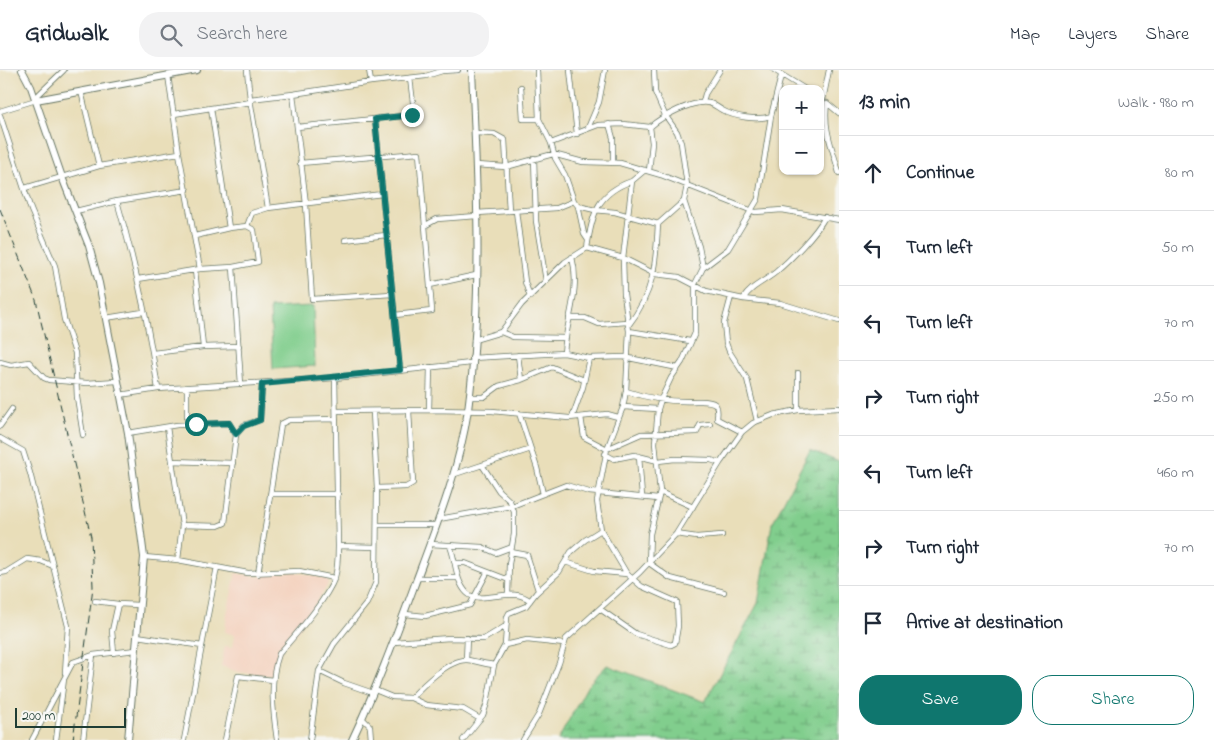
<!DOCTYPE html>
<meta charset="utf-8">
<style>
body{margin:0;font-family:"Indie Flower",sans-serif;background:#f2f2f3;color:#1f2937}
.controls{position:absolute;right:15px;top:15px;display:grid;overflow:hidden;border-radius:10px;box-shadow:0 1px 4px #0004}
.controls button{width:45px;height:45px;display:grid;place-items:center;padding:0;border:0;border-bottom:1px solid #e0e1e3;background:#fff;color:#1f2937;font:25px sans-serif}
.scale{position:absolute;left:15px;bottom:12px;width:111px;box-sizing:border-box;padding-left:5px;border:2px solid #1f3d34;border-top:0;font-size:14px;line-height:18px;white-space:nowrap;color:#1f3d34;-webkit-text-stroke:4px #f6f6f2;paint-order:stroke}
.stop{position:absolute;width:15px;height:15px;margin:-11px;border:4px solid #0f766e;border-radius:50%;background:#fff}
.stop.end{background:#0f766e;border-color:#fff;box-shadow:0 1px 5px #0008}
.list{margin:0;padding:0;list-style:none}
h2{display:flex;justify-content:space-between;align-items:center;height:65px;margin:0;padding:0 20px;font-size:21px}
h2 small{font-size:16px;font-weight:400;color:#747a83}
.list li{display:grid;grid-template-columns:32px 1fr auto;gap:15px;align-items:center;box-sizing:border-box;height:75px;padding:0 20px;border-top:1px solid #e0e1e3}
.list b{display:block;font-size:19px;white-space:nowrap}
.list em{font-size:16px;font-style:normal;color:#747a83}
.actions{display:flex;gap:10px;padding:15px 20px}
.actions a{flex:1;padding:11px 0;border:1px solid #0f766e;border-radius:20px;text-align:center;font-size:18px;color:#0f766e}
.actions .main{background:#0f766e;color:#fff}
.icon{flex:none;width:28px;height:28px;fill:none;stroke:currentColor;stroke-width:2;stroke-linecap:round;stroke-linejoin:round}
.map{position:relative;flex:none;width:839px;height:670px;overflow:hidden}
header{display:flex;align-items:center;gap:30px;box-sizing:border-box;height:70px;padding:0 25px;background:#fff;border-bottom:1px solid #e0e1e3}
header strong{font-size:24px}
nav{display:flex;gap:28px;margin-inline-start:auto;font-size:18px}
.search{width:350px;height:45px;background:#f2f2f3;display:flex;align-items:center;gap:12px;box-sizing:border-box;padding:0 18px;border-radius:20px;color:#747a83;font-size:19px}
main{display:flex}
aside{flex:1;background:#fff}
.map>svg:first-child{display:block}
.built{fill:#f4d3c0}
.wetland{fill:url(#wetland-marsh);stroke:#508660}
.garden{fill:#81ce8d;stroke:#508660}
.lines{fill:none;stroke-linecap:round;stroke-linejoin:round}
.street-casing{stroke:#667563;stroke-width:6}
.secondary-casing{stroke:#667563;stroke-width:8}
.street{stroke:#fff;stroke-width:4.5}
.secondary{stroke:#fff;stroke-width:6}
.rail{stroke:#1f3d34;stroke-width:1;stroke-dasharray:8 4;stroke-linecap:butt}
.route{stroke:#0f766e;stroke-width:6}
</style>
<header>
<strong>Gridwalk</strong>
<div class="search"><svg class="icon" aria-label="search" viewBox="0 0 24 24"><circle cx="10" cy="10" r="6"/><path d="M15 15l6 6"/></svg>Search here</div>
<nav><a>Map</a><a>Layers</a><a>Share</a></nav>
</header>
<main>
<div class="map">
<svg width="839" height="670" viewBox="0 0 839 670">
<defs>
<pattern id="wetland-marsh" width="20" height="14" patternUnits="userSpaceOnUse" patternTransform="scale(1.25)"><rect width="20" height="14" fill="#81ce8d"/><path d="M1 5h8M5 5V1M11 12h8M15 12V8" fill="none" stroke="#69a874"/></pattern>
</defs>
<rect width="100%" height="100%" fill="#f6f6f2"/>
<filter id="ink" filterUnits="userSpaceOnUse"><feTurbulence type="fractalNoise" baseFrequency=".02" numOctaves="2"/><feDisplacementMap in="SourceGraphic" scale="10" xChannelSelector="R" yChannelSelector="G"/><feConvolveMatrix kernelMatrix="1 2 1 2 8 2 1 2 1" color-interpolation-filters="sRGB"/></filter>
<filter id="wash" filterUnits="userSpaceOnUse"><feTurbulence type="fractalNoise" baseFrequency=".0096" numOctaves="4" result="noise"/><feDisplacementMap in="SourceGraphic" scale="20" xChannelSelector="R" yChannelSelector="G"/><feGaussianBlur stdDeviation="1.12" result="paint"/><feColorMatrix in="noise" values="0 0 0 0 0 0 0 0 0 0 0 0 0 0 0 0 0 1.4 0 .05"/><feComposite in="paint" operator="in"/></filter>
<g filter="url(#wash)">
<rect width="100%" height="100%" fill="#e9deb9"/>
<path class="built" d="M294 502 325 508 329 513 295 565 283 577 271 606 238 602 221 596 225 576 233 577 235 565 225 562 227 543 236 503 260 507 261 504Z"/>
<path class="wetland" d="M810 380 839 392V670H558L588 615 607 595 705 632 758 533 772 454Z"/>
<path class="garden" d="M313 236 315 296 273 299 270 238Z"/>
</g>
<g filter="url(#ink)">
<g class="lines">
<defs>
<path id="street" d="M247 0 250 29 293 24
M369 0 371 12
M537 0 539 49 551 73 555 88 565 105 574 131 578 136 595 140 615 142 658 154
M570 0 577 64
M774 0 805 19
M521 17 523 49H539
M81 21 99 96
M35 28 64 0
M250 29 268 138 382 124
M823 30 829 0
M703 32 705 24 720 0
M827 33C823 61 833 78 839 103
M827 33 839 43
M211 38 251 32
M0 41 36 30
M174 44 211 38 229 158 195 166
M0 45 31 140 55 196 64 249 75 283 77 327 83 365
M375 49 400 300
M609 54 613 68V92
M297 57 412 45 414 41 410 8
M588 58 599 32 605 0
M475 63 494 64 505 70 509 141
M551 73 598 55 623 54 650 57C661 47 694 29 709 33 714 34 718 38 722 40 734 47 758 51 771 46
M534 88 536 151 546 211
M300 93 419 83 432 241 395 245
M476 95 506 97 553 84 583 92 620 93 661 105 755 142 782 140 839 150
M649 101 652 73 650 57
M25 118 99 96 179 83
M117 131 187 120
M684 131 699 177 703 198 695 214V263L682 292 671 308 661 329 658 339 655 373 660 422 650 464 649 493 670 508 724 522
M578 136 584 164 588 170
M76 141 117 131C135 193 149 256 158 319
M516 141 525 212 530 227
M477 143 557 138 574 131
M426 155 437 149 477 146
M229 158 247 156 252 143 268 138
M345 170 386 165
M587 178 623 188 655 204 679 207 706 221 743 229 780 233 839 251
M233 197 258 192 254 160 247 156
M703 198 728 179 758 129 771 46 781 6
M200 199 233 197 241 314
M195 200 203 277
M138 209 200 199 179 83 168 5
M430 215 476 205
M392 224 312 229 306 134 293 24 371 12 426 6 442 1 458 0
M731 227 724 253 726 273 729 281 747 309 757 351
M743 229C751 216 764 212 776 202 790 190 816 164 825 147
M106 248 143 242
M569 248H585L599 254 627 252
M628 256C654 222 656 195 658 154L684 131 687 115 681 73 677 62 665 45 655 22 654 0
M629 261 690 271
M501 262 513 267 566 268
M474 270 501 262 522 234 565 192 587 178C592 144 597 123 632 111
M153 283 203 277 239 276
M564 283C566 250 581 220 572 187
M472 288 564 283 589 288 624 287 678 298
M0 292 11 295 29 292 44 308 49 310 87 313 117 311
M521 310 552 297 584 310
M187 317V355
M626 321C649 329 672 332 696 331 702 331 710 330 715 334 719 338 717 345 717 349L742 362
M120 325 158 319 335 308 471 293
M469 327H484L499 316 521 310 518 285
M623 337 658 339
M429 340 492 341 569 348 607 344 618 347
M798 340V303
M336 341 429 340 430 297
M519 343 537 398 543 424
M581 347 584 367 607 379 641 364 697 362 700 355 710 354
M572 348 583 317 589 288
M0 356 12 339
M167 357 172 391
M128 363 177 355 229 353 236 365
M0 368 23 381 30 403 68 556 65 603
M605 384 614 389 634 385 658 391 675 389 711 390 720 393
M639 386 642 427
M482 395 499 421 510 431 514 442V464L509 494 508 525
M455 404 531 379
M377 418 406 417 413 413 409 341
M660 422 693 437
M270 424H338
M439 449 512 436 566 415 589 422 658 429
M182 455 172 391 233 393
M377 455H437
M676 464 697 467 722 465
M430 474 482 477 496 483 512 477
M338 476 376 477
M450 476C456 490 455 511 467 523 480 536 514 515 530 531
M511 482 527 485 538 520
M144 487 178 490 248 503 299 501 334 508
M178 490 182 455 218 456 225 453 236 365 244 355 260 350 262 314
M565 492 594 501 627 504
M456 493H465L509 510
M0 503 6 502 27 489 41 491 53 496
M258 504 281 354 289 350 336 349
M417 508H458
M95 531 118 534
M600 539 636 564 671 575 675 573 678 556 677 532 641 516 627 504 601 460 597 431 607 379 623 337 626 321 629 261 624 224 623 188 632 111 645 100
M405 544 425 546 470 535 487 503
M137 566 202 576 184 670
M394 572 450 568 484 569 504 557
M505 575 527 570 564 574
M202 576 217 497
M114 583 112 561 118 534 139 535
M466 590 467 568
M319 601 344 613 373 623
M375 620 392 627 411 628C422 616 449 589 467 590 476 591 485 594 494 595
M411 628 426 635 463 639 480 649
M362 648 370 656 371 670
M32 670 64 609
M56 670 64 609 73 592 93 585
M83 670 93 585 136 580
M225 670 238 606 273 610
M277 670C273 642 269 611 279 584 296 564 326 531 335 507 338 497 338 486 338 476L335 308
M310 670 319 601 334 574 367 533 376 512 377 418 373 342
M463 670 483 645 487 633 494 595 505 575 507 547 509 543 526 536 536 523 559 502 571 482 585 470 601 460
M523 670 539 644 559 593 566 569 640 502 676 464 720 393 742 362 753 353 773 345 798 340 839 338"/>
<path id="secondary" d="M22 0 31 17 62 107 89 176 99 213 128 363 144 487 128 670
M36 30 197 0
M352 670C379 613 400 554 422 495 441 444 460 394 468 340 483 228 477 112 472 0"/>
</defs>
<use href="#street" class="street-casing"/>
<use href="#secondary" class="secondary-casing"/>
<use href="#street" class="street"/>
<use href="#secondary" class="secondary"/>
<path class="rail" d="M0 139 36 230 91 467 93 517 73 670"/>
</g>
</g>
<g class="lines" filter="url(#ink)">
<path class="route" d="M196 354 229 353 236 364 244 356 260 350 262 314 400 300 375 49 412 45"/>
</g>
</svg>
<div class="controls">
<button>+</button>
<button>−</button>
</div>
<div class="scale">200 m</div>
<div class="stop" style="left:196px;top:354px"></div>
<div class="stop end" style="left:412px;top:45px"></div>
</div>
<aside>
<h2>13 min<small>Walk · 980 m</small></h2>
<ul class="list">
<li><svg class="icon" aria-label="ahead" viewBox="0 0 24 24"><path d="M12 20V5M6 11l6-6 6 6"/></svg><div><b>Continue</b></div><em>80 m</em></li>
<li><svg class="icon" aria-label="left" viewBox="0 0 24 24"><path d="M17 20v-9H6M10 6l-5 5 5 5"/></svg><div><b>Turn left</b></div><em>50 m</em></li>
<li><svg class="icon" aria-label="left" viewBox="0 0 24 24"><path d="M17 20v-9H6M10 6l-5 5 5 5"/></svg><div><b>Turn left</b></div><em>70 m</em></li>
<li><svg class="icon" aria-label="right" viewBox="0 0 24 24"><path d="M7 20v-9h11M14 6l5 5-5 5"/></svg><div><b>Turn right</b></div><em>250 m</em></li>
<li><svg class="icon" aria-label="left" viewBox="0 0 24 24"><path d="M17 20v-9H6M10 6l-5 5 5 5"/></svg><div><b>Turn left</b></div><em>460 m</em></li>
<li><svg class="icon" aria-label="right" viewBox="0 0 24 24"><path d="M7 20v-9h11M14 6l5 5-5 5"/></svg><div><b>Turn right</b></div><em>70 m</em></li>
<li><svg class="icon" aria-label="arrive" viewBox="0 0 24 24"><path d="M6 21V4h12l-3 4 3 4H6"/></svg><div><b>Arrive at destination</b></div></li>
</ul>
<div class="actions"><a class="main">Save</a><a>Share</a></div>
</aside>
</main>
